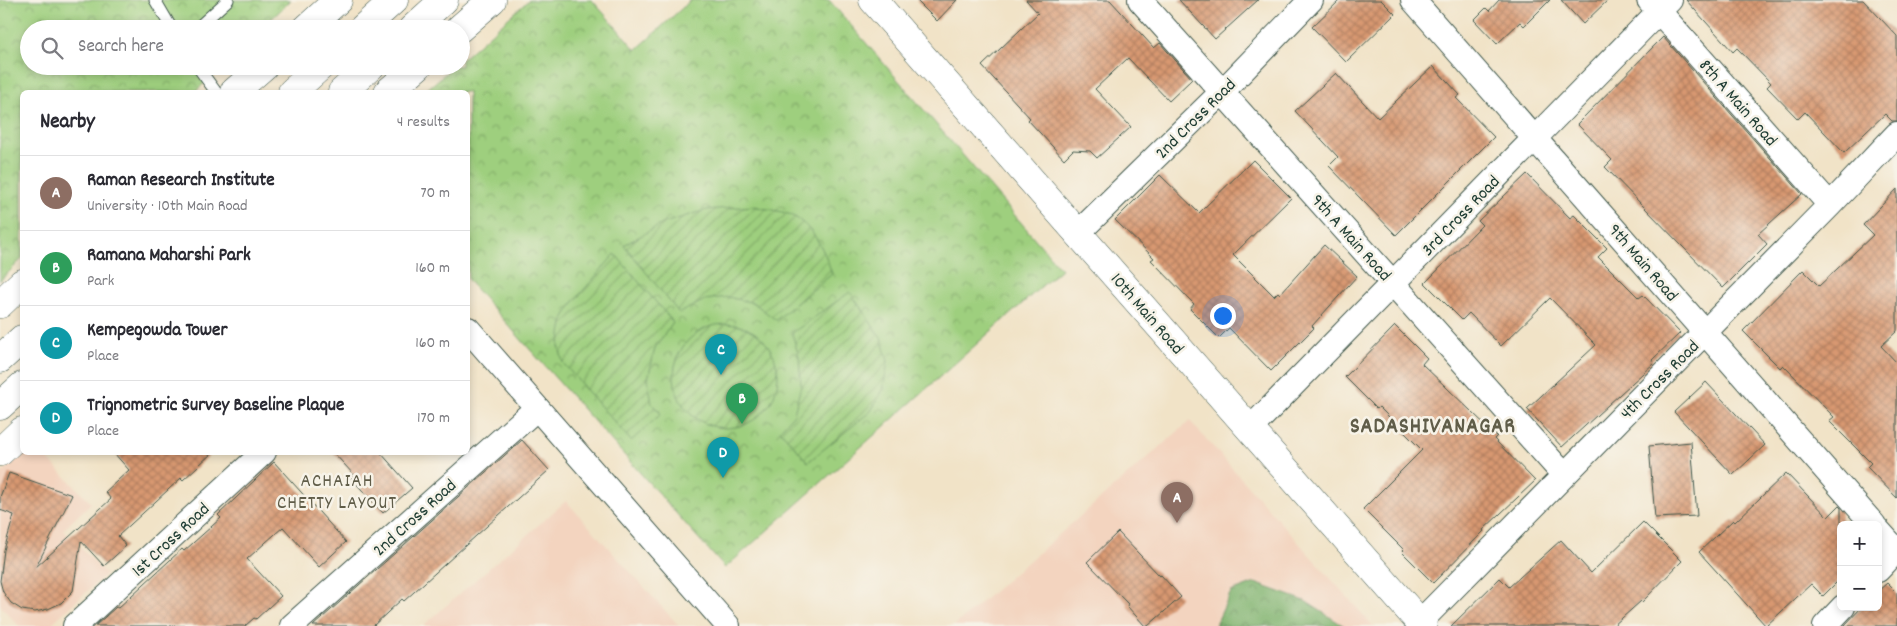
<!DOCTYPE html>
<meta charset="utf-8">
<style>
body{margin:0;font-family:Dekko,sans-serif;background:#f7f7f7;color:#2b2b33}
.controls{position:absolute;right:15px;bottom:15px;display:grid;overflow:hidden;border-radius:8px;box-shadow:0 2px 8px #0003}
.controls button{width:45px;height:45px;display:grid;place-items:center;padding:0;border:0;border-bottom:1px solid #e1e1e2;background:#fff;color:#2b2b33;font:25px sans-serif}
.you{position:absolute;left:1222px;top:315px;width:18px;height:18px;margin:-12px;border:4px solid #fff;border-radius:50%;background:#1a73e8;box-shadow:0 0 0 8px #1a73e833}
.badge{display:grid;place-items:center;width:32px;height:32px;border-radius:50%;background:#2563eb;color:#fff;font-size:16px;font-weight:700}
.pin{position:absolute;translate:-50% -41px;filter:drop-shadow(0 1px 2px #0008)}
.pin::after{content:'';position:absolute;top:26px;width:18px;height:15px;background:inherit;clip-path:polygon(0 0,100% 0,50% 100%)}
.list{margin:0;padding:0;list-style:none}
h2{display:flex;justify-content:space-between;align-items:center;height:65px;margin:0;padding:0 20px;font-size:21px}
h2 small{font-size:16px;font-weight:400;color:#7c7c81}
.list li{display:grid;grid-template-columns:32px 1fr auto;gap:15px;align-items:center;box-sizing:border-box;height:75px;padding:0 20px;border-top:1px solid #e1e1e2}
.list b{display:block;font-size:19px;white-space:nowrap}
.list p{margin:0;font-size:16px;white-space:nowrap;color:#7c7c81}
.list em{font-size:16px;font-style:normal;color:#7c7c81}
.icon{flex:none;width:28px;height:28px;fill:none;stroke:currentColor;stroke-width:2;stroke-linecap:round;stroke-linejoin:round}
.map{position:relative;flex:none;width:1897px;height:626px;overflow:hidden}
.search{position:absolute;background:#fff;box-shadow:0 2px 8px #0003;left:20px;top:20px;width:450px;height:55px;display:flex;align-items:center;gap:12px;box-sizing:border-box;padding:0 18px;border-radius:28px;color:#7c7c81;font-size:19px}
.panel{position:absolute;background:#fff;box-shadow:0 2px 8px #0003;left:20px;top:90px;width:450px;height:365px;border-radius:8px}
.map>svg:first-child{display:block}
.built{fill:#f3d4bf}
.forest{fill:url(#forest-crowns);stroke:#4e7850}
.park{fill:url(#park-crowns);stroke:#5e8659}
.garden{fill:url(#garden-furrows);stroke:#5e8659}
.building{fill:url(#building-cross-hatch)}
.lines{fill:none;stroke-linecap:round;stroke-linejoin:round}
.lane-casing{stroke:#3e564a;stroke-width:13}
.street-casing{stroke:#3e564a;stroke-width:26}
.secondary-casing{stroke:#3e564a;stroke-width:29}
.highway-casing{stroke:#3e564a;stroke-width:29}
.lane{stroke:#fff;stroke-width:11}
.street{stroke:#fff;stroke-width:24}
.secondary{stroke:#fff;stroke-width:28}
.highway{stroke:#fff;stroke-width:28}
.labels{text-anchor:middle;stroke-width:5;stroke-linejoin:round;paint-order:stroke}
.street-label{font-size:18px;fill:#1f3d34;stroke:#f7f3e8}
.neighbourhood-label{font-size:19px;letter-spacing:1px;fill:#605d49;stroke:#f7f3e8}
.district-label{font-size:22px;font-weight:bold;letter-spacing:1px;fill:#605d49;stroke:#f7f3e8}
</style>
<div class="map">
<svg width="1897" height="626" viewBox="0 0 1897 626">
<defs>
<pattern id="forest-crowns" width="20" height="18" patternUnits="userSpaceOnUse" patternTransform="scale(1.25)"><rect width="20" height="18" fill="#7eb26d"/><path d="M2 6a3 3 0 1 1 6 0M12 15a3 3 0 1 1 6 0" fill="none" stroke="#67925a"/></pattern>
<pattern id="park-crowns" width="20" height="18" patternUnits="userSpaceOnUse" patternTransform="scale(1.25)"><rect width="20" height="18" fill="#9ecf7e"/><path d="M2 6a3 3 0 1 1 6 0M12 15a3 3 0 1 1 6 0" fill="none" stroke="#80a968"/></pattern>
<pattern id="garden-furrows" width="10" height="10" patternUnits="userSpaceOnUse" patternTransform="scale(1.25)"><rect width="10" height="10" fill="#9ecf7e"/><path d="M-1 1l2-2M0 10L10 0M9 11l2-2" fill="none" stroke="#80a968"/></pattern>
<pattern id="building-cross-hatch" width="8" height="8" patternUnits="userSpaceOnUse" patternTransform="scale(1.25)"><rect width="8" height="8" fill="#d89871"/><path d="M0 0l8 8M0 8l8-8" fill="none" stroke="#af7d5e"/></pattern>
</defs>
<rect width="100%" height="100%" fill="#f7f3e8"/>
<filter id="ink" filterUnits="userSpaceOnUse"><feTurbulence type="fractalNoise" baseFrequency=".02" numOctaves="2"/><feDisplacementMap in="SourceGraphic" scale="10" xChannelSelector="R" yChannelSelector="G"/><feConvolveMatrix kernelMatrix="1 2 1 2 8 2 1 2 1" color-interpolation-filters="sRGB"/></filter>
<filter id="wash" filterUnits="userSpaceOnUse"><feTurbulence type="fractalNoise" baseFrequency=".0096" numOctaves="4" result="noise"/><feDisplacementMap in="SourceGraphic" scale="20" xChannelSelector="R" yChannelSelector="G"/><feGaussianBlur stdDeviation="1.12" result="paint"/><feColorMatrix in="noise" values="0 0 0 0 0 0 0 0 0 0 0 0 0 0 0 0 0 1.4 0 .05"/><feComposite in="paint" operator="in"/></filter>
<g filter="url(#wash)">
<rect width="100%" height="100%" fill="#f1e3c7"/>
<path class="built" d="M1190 421 1373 626H954Z
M23 453H42L91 503 63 530 106 574 49 626H19L0 605V475Z
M566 501 679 626H423Z"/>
<path class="forest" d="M1255 583 1305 601 1344 626H1215L1231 592Z"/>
<path class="park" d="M0 0H291L261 29H29V66H222L195 92H22V259L0 281Z
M529 0H592L636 50 691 0H829L1061 269 725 568 468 280V92H424L454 66H461V60Z"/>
<path class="garden" d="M753 206C764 209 780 210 791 215 813 226 825 251 832 274L776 320 754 303 728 297 705 300 679 313 624 245 664 223 706 210Z
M615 254 673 322 655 348 648 379 652 404 661 414 631 441 563 363 559 346 564 317 575 300Z
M850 292 881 338 888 361 883 390 871 411 808 462 780 430 794 414 801 385 799 357 792 333Z
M674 376a52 52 0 1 1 104 0a52 52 0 1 1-104 0Z"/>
<g id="blocks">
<path class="building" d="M916 0H957L937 21Z
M1026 0H1110L1154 48 1160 43 1192 79 1169 101 1128 58 1095 89 1131 127 1097 158 1090 151 1073 150 1064 159 1028 120 1030 118 982 66 1038 13Z
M1179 0H1258L1215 39Z
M1340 0H1381L1395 14 1346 62 1312 27Z
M1499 0H1550L1524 26 1520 22 1497 44 1474 20 1486 8 1489 11Z
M1561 0H1608L1583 24Z
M1686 0H1863L1897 36V121H1892L1885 114 1844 153 1805 112 1798 119 1767 87 1771 83 1737 48 1733 52Z
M1663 37 1802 194 1758 234 1767 244 1723 288 1605 167 1612 160 1577 124Z
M1433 66 1460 95 1456 98 1494 137 1396 235 1329 166 1338 157 1295 111 1336 73 1378 118Z
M1253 160 1291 198 1233 255 1274 296 1278 292 1280 294 1324 245 1357 276 1312 326 1314 328 1271 371 1229 328 1219 338 1190 309 1194 304 1151 260 1154 258 1115 220 1160 175 1199 213Z
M1527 174 1570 218 1574 215 1607 248 1598 257 1639 298 1643 295 1680 333 1652 360 1654 363 1562 447 1527 409 1596 345 1550 298 1501 346 1469 313 1462 320 1425 283 1482 225 1478 221Z
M1897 189V331L1881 346 1897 363V498L1867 467 1871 463 1829 421 1834 417 1783 365 1780 368 1743 331 1803 270 1819 286 1873 235 1863 225Z
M1395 326 1427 358 1422 364 1497 436 1494 439 1535 481 1483 530 1484 531 1433 583 1402 552 1404 550 1363 509 1422 450 1379 407 1377 409 1345 377Z
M1706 382 1765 445 1733 475 1674 412Z
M522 440 549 470 404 601 402 599 373 626H313Z
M1691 442 1697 516 1655 518 1649 446Z
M113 452H213L183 480 181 478 118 536 126 546 104 566 81 541 73 591 61 603 48 609 35 612 22 610 11 603 3 592 0 581 4 550 14 515 0 510V497L9 473 72 495 36 567 111 499 105 492 129 470Z
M333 452H380L412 488 383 513 351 478 354 475Z
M274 462 346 542 319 567 283 527 247 559 281 596 256 619 254 618 245 626H95L116 607 118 608 182 549 184 551 221 518 218 515Z
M1786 473 1828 517 1839 506 1841 508V578L1823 596 1811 584 1766 626 1699 552 1733 520 1735 522Z
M1643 522 1682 561 1642 602 1641 601 1613 626H1451L1500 578 1509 587 1561 540 1591 573Z
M1118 532 1160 576 1161 575 1181 597 1148 626H1145L1127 606 1128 604 1087 562Z
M1887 583 1897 593V626H1844L1862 607H1878V591Z"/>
</g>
</g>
<g filter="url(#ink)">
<use href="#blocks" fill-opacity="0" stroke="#3e564a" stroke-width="1"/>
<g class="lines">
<defs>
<path id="lane" d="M155 0 172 29
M196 29 228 0
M197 66 216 92"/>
<path id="street" d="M1140 0 1564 475
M1413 0 1874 525
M1649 0 1830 205
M1078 233 1222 92 1311 0
M468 329 728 626
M1250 429 1670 0
M1878 530 1897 551
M1878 570 1897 550
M1420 622 1830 205 1897 134
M75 626 264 452
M292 626 537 408
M1825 626 1843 607"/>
<path id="secondary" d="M873 0 1423 626"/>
<path id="highway" d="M306 29 338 0
M362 29 394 0
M412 29 444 0
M459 29 492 0
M234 92 264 66
M292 92 321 66
M342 92 371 66
M388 92 418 66
M0 304 22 283
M0 359 22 339
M0 406 22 386
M0 452 22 431"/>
</defs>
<use href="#lane" class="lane-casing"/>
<use href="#street" class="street-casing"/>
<use href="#secondary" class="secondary-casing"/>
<use href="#highway" class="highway-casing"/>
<use href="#lane" class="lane"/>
<use href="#street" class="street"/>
<use href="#secondary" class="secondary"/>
<use href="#highway" class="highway"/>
</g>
</g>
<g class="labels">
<g class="street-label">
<text transform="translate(1739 102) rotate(49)" y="6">8th A Main Road</text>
<text transform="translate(1195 118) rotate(-45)" y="6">2nd Cross Road</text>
<text transform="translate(1460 215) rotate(-46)" y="6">3rd Cross Road</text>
<text transform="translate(1352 237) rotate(48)" y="6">9th A Main Road</text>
<text transform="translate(1644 262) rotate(49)" y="6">9th Main Road</text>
<text transform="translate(1148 313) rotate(49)" y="6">10th Main Road</text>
<text transform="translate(1659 379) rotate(-45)" y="6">4th Cross Road</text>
<text transform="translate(414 517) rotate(-42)" y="6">2nd Cross Road</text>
<text transform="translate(170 539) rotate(-43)" y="6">1st Cross Road</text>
</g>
<g class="neighbourhood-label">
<text x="337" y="486">ACHAIAH<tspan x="337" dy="22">CHETTY LAYOUT</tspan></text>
</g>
<g class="district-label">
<text x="1433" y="432">SADASHIVANAGAR</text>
</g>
</g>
</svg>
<div class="controls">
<button>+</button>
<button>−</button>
</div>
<div class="you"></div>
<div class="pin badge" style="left:1177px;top:523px;background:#8d6e63">A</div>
<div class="pin badge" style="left:742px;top:424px;background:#2e9e5b">B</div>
<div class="pin badge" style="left:721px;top:375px;background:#0f9aa8">C</div>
<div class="pin badge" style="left:723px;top:478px;background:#0f9aa8">D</div>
<div class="search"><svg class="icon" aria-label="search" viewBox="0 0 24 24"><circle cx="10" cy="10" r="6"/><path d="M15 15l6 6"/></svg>Search here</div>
<section class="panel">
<h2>Nearby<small>4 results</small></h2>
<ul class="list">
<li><span class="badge" style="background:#8d6e63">A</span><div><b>Raman Research Institute</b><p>University · 10th Main Road</p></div><em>70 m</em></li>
<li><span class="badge" style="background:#2e9e5b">B</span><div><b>Ramana Maharshi Park</b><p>Park</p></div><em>160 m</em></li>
<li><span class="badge" style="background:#0f9aa8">C</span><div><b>Kempegowda Tower</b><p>Place</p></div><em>160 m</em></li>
<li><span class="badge" style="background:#0f9aa8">D</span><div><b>Trignometric Survey Baseline Plaque</b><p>Place</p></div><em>170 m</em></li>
</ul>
</section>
</div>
